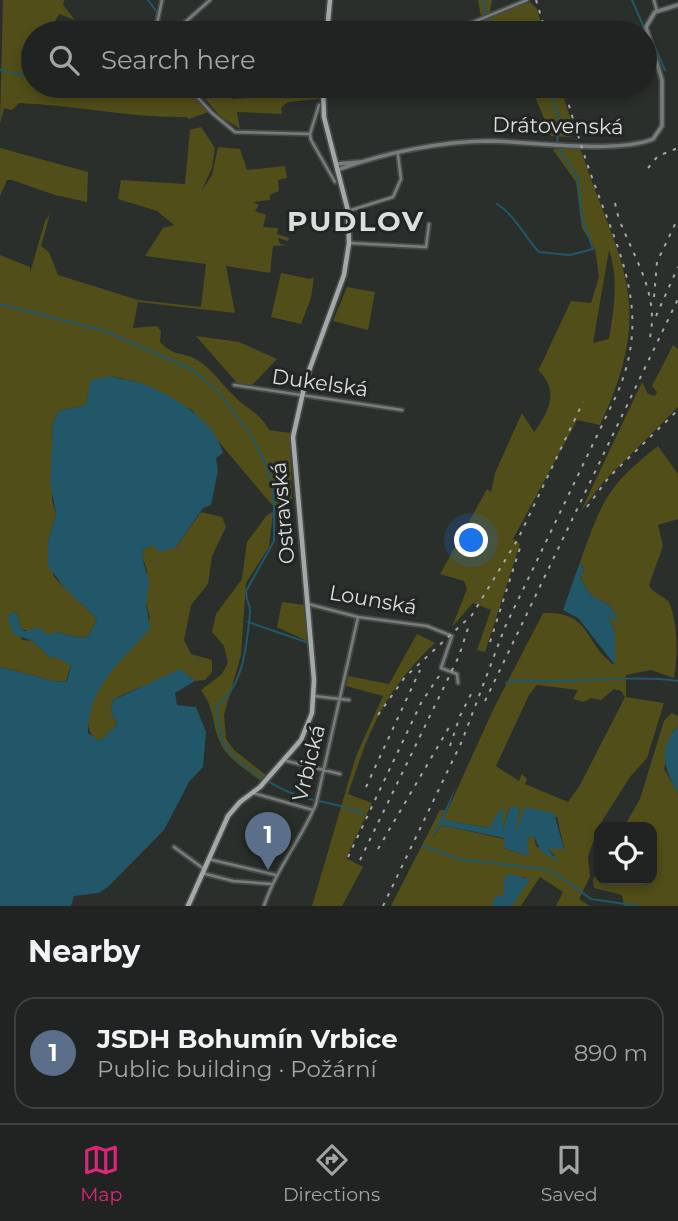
<!DOCTYPE html>
<meta charset="utf-8">
<style>
body{margin:0;font-family:Montserrat,sans-serif;background:#2d2f2e;color:#f1f3f6}
.controls{position:absolute;right:21px;bottom:21px;display:grid;overflow:hidden;border-radius:14px;box-shadow:0 4px 10px #0003}
.controls button{width:63px;height:63px;display:grid;place-items:center;padding:0;border:0;border-bottom:2px solid #3d403f;background:#202321;color:#f1f3f6;font:35px sans-serif}
.you{position:absolute;left:472px;top:541px;width:24px;height:24px;margin:-18px;border:5px solid #fff;border-radius:50%;background:#1a73e8;box-shadow:0 0 0 10px #1a73e833}
.badge{display:grid;place-items:center;width:46px;height:46px;border-radius:50%;background:#db2777;color:#fff;font-size:23px;font-weight:700}
.pin{position:absolute;translate:-50% -58px;filter:drop-shadow(0 2px 4px #0008)}
.pin::after{content:'';position:absolute;top:37px;width:24px;height:21px;background:inherit;clip-path:polygon(0 0,100% 0,50% 100%)}
.list{margin:0;padding:0;list-style:none}
h2{display:flex;justify-content:space-between;align-items:center;height:91px;margin:0;padding:0 28px;font-size:30px}
h2 small{font-size:23px;font-weight:400;color:#a2a4a5}
.list li{display:grid;grid-template-columns:46px 1fr auto;gap:21px;align-items:center;box-sizing:border-box;height:112px;margin:0 14px 14px;padding:0 14px;border:2px solid #3d403f;border-radius:21px}
.list b{display:block;font-size:26px;white-space:nowrap}
.list p{margin:0;font-size:23px;white-space:nowrap;color:#a2a4a5}
.list em{font-size:23px;font-style:normal;color:#a2a4a5}
.icon{flex:none;width:38px;height:38px;fill:none;stroke:currentColor;stroke-width:2;stroke-linecap:round;stroke-linejoin:round}
.map{position:relative;flex:none;width:678px;height:906px;overflow:hidden}
.search{position:absolute;background:#202321;box-shadow:0 4px 10px #0003;left:21px;right:21px;top:21px;height:77px;display:flex;align-items:center;gap:18px;box-sizing:border-box;padding:0 24px;border-radius:38px;color:#a2a4a5;font-size:26px}
.sheet{height:217px;background:#202321}
nav{display:flex;justify-content:space-around;align-items:center;box-sizing:border-box;height:98px;border-top:2px solid #3d403f;background:#202321;font-size:19px;color:#a2a4a5}
nav a{display:grid;justify-items:center;gap:4px}
nav .on{color:#db2777}
.map>svg:first-child{display:block}
.green{fill:#514e19;fill-rule:evenodd}
.water{fill:#215769}
.lines{fill:none;stroke-linecap:round;stroke-linejoin:round}
.stream{stroke:#215769;stroke-width:2}
.minor-casing{stroke:#464b48;stroke-width:6}
.tertiary-casing{stroke:#464b48;stroke-width:7}
.secondary-casing{stroke:#464b48;stroke-width:8}
.minor{stroke:#797c7c;stroke-width:2.5}
.tertiary{stroke:#797c7c;stroke-width:3.5}
.secondary{stroke:#a3a8a8;stroke-width:4.5}
.rail{stroke:#a5a8a6;stroke-width:2;stroke-dasharray:3.5 7;stroke-linecap:butt}
.labels{text-anchor:middle;stroke-width:6;stroke-linejoin:round;paint-order:stroke}
.street-label{font-size:21px;fill:#dbdddc;stroke:#212523}
.district-label{font-size:28px;font-weight:bold;letter-spacing:2px;fill:#d9dfdc;stroke:#212523}
</style>
<div class="map">
<svg width="678" height="906" viewBox="0 0 678 906">
<rect width="100%" height="100%" fill="#2a2f2c"/>
<path class="green" d="M3 0H64L63 5 75 20 59 14 49 33H33V86H179L193 95 208 112 189 119 186 117C129 118 75 105 19 103L12 110 4 108 0 124Z
M478 0H492L490 12 516 2 518 6 530 2 537 9 544 33H489L482 22Z
M248 86H319L318 99 288 102 281 108 282 114 237 112 240 129 221 117 205 99 230 88 232 99 249 98Z
M531 86H560L575 133 570 137 551 136Z
M201 127 215 148 212 168 201 192 212 175 218 147 240 149 247 170 285 166 287 178 278 180 279 191 270 195V200L253 202 259 205 255 211 266 215 263 227 278 228 277 234 289 238 288 241 278 238 280 244 288 245 273 246 270 273 226 266 235 313 138 302 133 328 157 326 161 331 160 342C175 358 184 351 199 361 213 370 222 385 234 396 247 409 260 413 269 430L290 433 292 501 282 506 272 505 192 410 140 383 111 376 89 391 86 405 59 411 53 422 52 500 56 514 48 542 54 577 97 619 89 635 82 638 56 632 50 637 21 629 17 613 12 612 22 640 32 641 51 658 56 657 71 665 66 681 58 682 0 667V255L30 267V273L45 221 50 214 41 246 49 252 58 275 138 300 201 307 206 264 145 256 163 228 174 225 157 211 118 199 121 180 185 184 190 130Z
M562 146 580 148C619 264 658 302 600 425L577 420 513 539 520 544 485 652 477 650 491 610 473 603 452 627 467 589 464 581 440 574 487 489 491 492 495 473 522 413 534 432C549 411 560 391 538 370L541 365 571 301 591 303 599 277 595 249 582 228 576 182 553 150ZM609 250C619 279 614 309 609 339L593 343Z
M0 148 88 172 87 202 55 195 12 180H7L0 196Z
M281 273 310 279 314 277 311 298 301 324 271 317Z
M347 287 375 292 368 330 333 321Z
M196 336 239 342 277 359 251 386 237 383Z
M673 345 678 349V407L604 481 581 511 642 382 648 394 655 396 657 392 652 386Z
M658 446 678 474V519L658 525 663 546 649 585C653 594 663 595 669 602 678 623 678 656 674 678L651 670 626 675V697L664 703 647 758 630 777 600 824 588 856 590 877 579 899 590 906H556L563 892 540 877 521 906H512L526 877H513L504 895 492 906H391L440 810H445L433 838 441 825 504 839V848L526 855 527 839 534 836 536 846 556 857 547 848H564L557 817 514 832 520 807H510L502 830 443 820 494 708 543 613C593 611 583 644 615 665V633L607 613 612 618H617L609 604C593 600 585 591 580 575L584 571 580 562C602 501 606 487 658 446ZM537 685 578 690 573 699 584 702 591 698 601 700 614 689 621 691 625 697 580 785 568 802 525 784 527 779 522 774 519 781 496 766 529 695Z
M201 512 222 517 226 527 212 556 208 584 191 605 184 640 191 654 212 660V672L205 680 195 681 189 676C161 680 137 686 113 700L111 711 117 724 100 741C71 730 103 677 117 661 122 656 129 653 133 646 139 637 144 628 150 618L146 604 147 571 142 555 144 549 153 545 175 548Z
M273 512 269 547 246 583 241 655 224 715 226 739 234 750 267 776 262 782C250 772 231 761 223 748 211 727 216 710 201 690L222 674 228 662 224 646 212 632 216 614 242 579 247 542 267 515Z
M282 602 304 605 307 641 277 627Z
M417 634 435 643C383 692 370 729 348 794L372 803 346 858 363 867 342 906H312L356 756 383 696 346 686 348 676 389 684Z
M672 713 678 716V726L673 731 664 769 678 793V906H624L622 895 594 888 593 879 599 869V880H652V827H624L640 799 664 721Z"/>
<path class="water" d="M111 376C121 380 133 380 143 384 173 396 214 419 223 453L216 458 218 470 211 505 203 508 175 548 159 552 153 545 144 549 142 555 149 584 146 604 150 629C122 660 87 688 88 733L100 741 117 724 111 711 113 700 180 669 195 681 175 693 177 705 196 707 206 732 203 767 189 782 164 830 109 886 99 893 74 896 71 906H0V667L58 682 67 681 71 666 56 657 51 658 32 641 13 634 7 618 12 612 17 613 21 629 25 631 35 628 44 630 47 636 56 632 82 638 89 635 97 619 64 587 48 566V542L56 514 50 482 53 422 59 411 86 405 91 380Z
M580 562 584 571 580 576C586 592 593 599 609 604L617 618 614 621 607 613 615 633V665L578 618 563 610Z
M678 726V793C665 771 656 749 678 726Z
M456 786 444 820 489 828 503 805 502 830 510 807H520L516 832 525 807 554 813 564 849H548L559 863 540 850 534 836 527 839 529 855H526L504 848V838L446 826 441 825 431 840Z
M508 874 530 879 512 906H492L496 896 504 895V880Z"/>
<g class="lines">
<path class="stream" d="M148 0 157 12 153 33
M483 0 487 14
M632 0 646 32
M489 18 498 33
M650 36 665 70
M0 70 7 71
M11 72 33 77
M579 86 580 87
M497 204C515 215 525 237 539 252L570 255 593 249 581 215 578 178 557 146 559 118 550 86
M0 304 105 331 193 370 219 393 250 433 267 466 274 497V541L246 591C246 599 250 605 250 612 247 644 244 686 216 707 218 718 219 739 227 748 241 768 281 791 305 798 325 803 345 805 363 814
M248 622 306 642
M506 683 511 680C568 685 622 674 678 681
M423 846 459 859 551 870 591 899 639 906"/>
<defs>
<path id="minor" d="M654 0 657 11
M155 33 162 0
M173 33 210 0
M447 33 527 0
M187 86 212 113 235 132 310 134
M197 95 217 92 232 86
M319 105 310 134 311 140 335 182
M348 211 393 197 401 179 398 155
M349 243 426 247 429 224
M234 385 402 410
M308 604 358 617 427 626 452 636 441 668 457 674 458 683
M314 696 349 700
M287 761 340 774
M253 793 313 810
M174 847 204 869
M208 859 276 875
M202 873 233 881 271 884
M264 906C276 869 301 840 316 804L358 617"/>
<path id="tertiary" d="M336 164 361 162
M337 170C384 153 441 141 491 141 533 142 617 154 653 139L662 126V80L646 27 655 12 678 5"/>
<path id="secondary" d="M327 33 330 0
M188 906 228 816 240 802 260 787 301 740 312 713 314 680 293 437 306 379 344 275 349 243 348 211 324 117 323 86"/>
</defs>
<use href="#minor" class="minor-casing"/>
<use href="#tertiary" class="tertiary-casing"/>
<use href="#secondary" class="secondary-casing"/>
<use href="#minor" class="minor"/>
<use href="#tertiary" class="tertiary"/>
<use href="#secondary" class="secondary"/>
<path class="rail" d="M536 0 546 33
M648 168 658 156 678 148
M615 203 619 220
M621 224C636 261 659 296 650 337
M654 297 657 262 678 218
M656 316 678 267
M587 507 609 477 678 410
M490 642 520 548
M485 701 678 299
M378 715 405 677 472 615 518 539 583 402
M450 746 460 716 471 694
M366 787 420 670
M378 849 451 724
M348 857 421 703 439 676
M360 860 459 656 470 622
M383 906 462 741 505 627 617 394C651 314 622 259 594 183 582 151 573 118 563 86"/>
</g>
<g class="labels">
<g class="street-label">
<text transform="translate(558 126) rotate(1)" y="7">Drátovenská</text>
<text transform="translate(320 383) rotate(8)" y="7">Dukelská</text>
<text transform="translate(283 513) rotate(-95)" y="7">Ostravská</text>
<text transform="translate(373 600) rotate(10)" y="7">Lounská</text>
<text transform="translate(309 763) rotate(-76)" y="7">Vrbická</text>
</g>
<g class="district-label">
<text x="356" y="231">PUDLOV</text>
</g>
</g>
</svg>
<div class="controls">
<button><svg class="icon" aria-label="locate" viewBox="0 0 24 24"><circle cx="12" cy="12" r="6"/><path d="M12 2v4M12 18v4M2 12h4M18 12h4"/></svg></button>
</div>
<div class="you"></div>
<div class="pin badge" style="left:268px;top:870px;background:#5c6f8a">1</div>
<div class="search"><svg class="icon" aria-label="search" viewBox="0 0 24 24"><circle cx="10" cy="10" r="6"/><path d="M15 15l6 6"/></svg>Search here</div>
</div>
<section class="sheet">
<h2>Nearby<small></small></h2>
<ul class="list">
<li><span class="badge" style="background:#5c6f8a">1</span><div><b>JSDH Bohumín Vrbice</b><p>Public building · Požární</p></div><em>890 m</em></li>
</ul>
</section>
<nav>
<a class="on"><svg class="icon" aria-label="map" viewBox="0 0 24 24"><path d="M3 6l6-2 6 2 6-2v14l-6 2-6-2-6 2zM9 4v14M15 6v14"/></svg>Map</a>
<a><svg class="icon" aria-label="directions" viewBox="0 0 24 24"><path d="M12 3l9 9-9 9-9-9zM9 14v-3h6M13 9l2 2-2 2"/></svg>Directions</a>
<a><svg class="icon" aria-label="saved" viewBox="0 0 24 24"><path d="M7 4h10v16l-5-4-5 4z"/></svg>Saved</a>
</nav>
